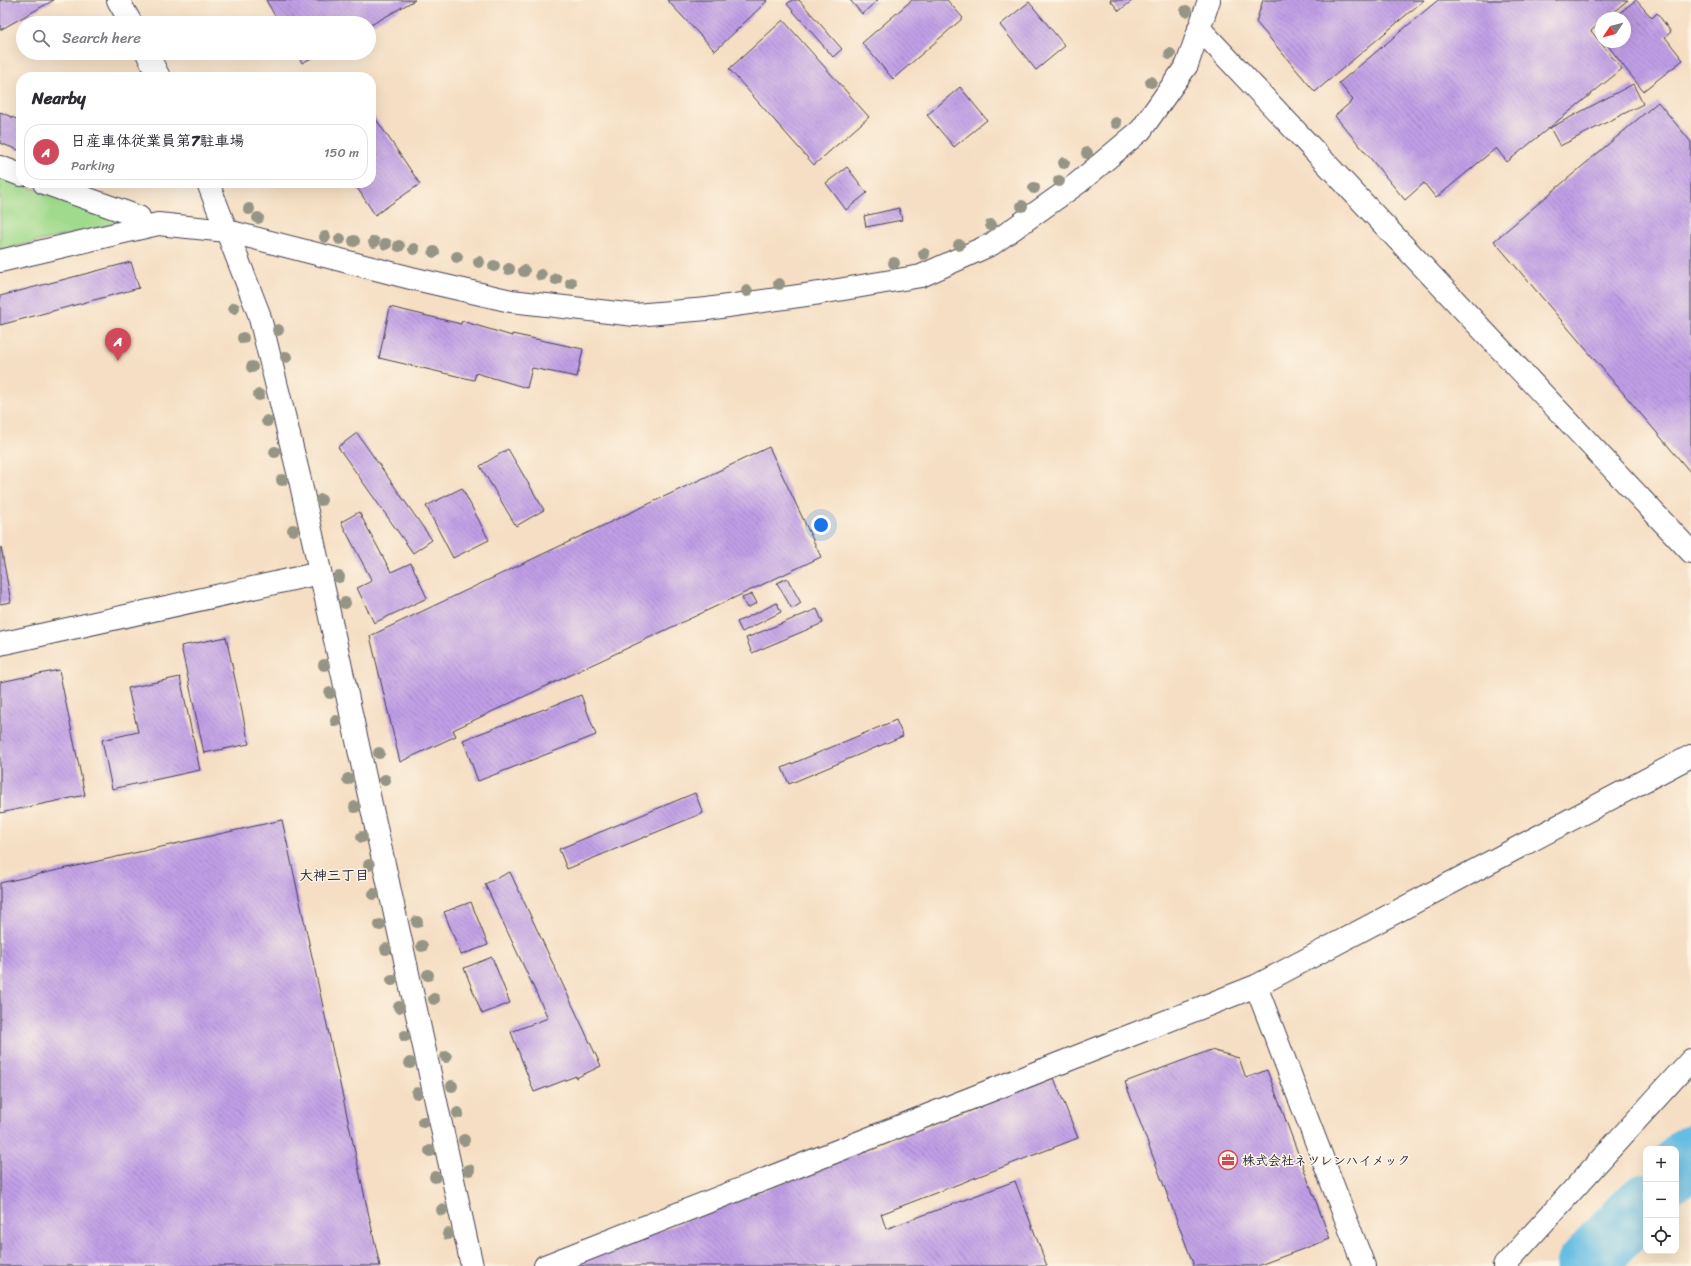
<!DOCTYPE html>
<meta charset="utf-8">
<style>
body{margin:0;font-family:Sriracha,"Klee One",sans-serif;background:#f2f2f3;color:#2b2b33}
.controls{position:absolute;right:12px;bottom:12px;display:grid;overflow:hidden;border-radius:8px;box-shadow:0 4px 16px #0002}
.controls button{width:36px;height:36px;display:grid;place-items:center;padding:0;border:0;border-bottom:1px solid #e1e1e2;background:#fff;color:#2b2b33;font:20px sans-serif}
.compass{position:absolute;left:1595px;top:12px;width:36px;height:36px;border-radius:50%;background:#fff;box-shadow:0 4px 16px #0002;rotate:235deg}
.you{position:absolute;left:821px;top:525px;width:14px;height:14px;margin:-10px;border:3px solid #fff;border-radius:50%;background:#1a73e8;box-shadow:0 0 0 6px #1a73e833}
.badge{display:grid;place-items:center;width:26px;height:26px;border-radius:50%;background:#d1495b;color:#fff;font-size:13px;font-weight:700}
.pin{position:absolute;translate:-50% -33px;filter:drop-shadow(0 1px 2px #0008)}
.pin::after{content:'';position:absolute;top:21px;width:14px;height:12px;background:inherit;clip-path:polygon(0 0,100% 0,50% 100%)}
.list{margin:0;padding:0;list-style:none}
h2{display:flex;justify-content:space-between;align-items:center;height:52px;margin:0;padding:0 16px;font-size:17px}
h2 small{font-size:13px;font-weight:400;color:#7c7c81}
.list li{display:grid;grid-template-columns:26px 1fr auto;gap:12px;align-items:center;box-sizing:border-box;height:56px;margin:0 8px 8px;padding:0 8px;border:1px solid #e1e1e2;border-radius:16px}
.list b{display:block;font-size:15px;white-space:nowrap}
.list p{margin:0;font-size:13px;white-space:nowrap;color:#7c7c81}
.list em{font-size:13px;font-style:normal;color:#7c7c81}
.icon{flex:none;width:22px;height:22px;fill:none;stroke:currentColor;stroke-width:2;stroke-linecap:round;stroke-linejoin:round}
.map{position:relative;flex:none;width:1691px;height:1266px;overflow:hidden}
.search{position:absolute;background:#fff;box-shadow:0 4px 16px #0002;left:16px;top:16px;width:360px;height:44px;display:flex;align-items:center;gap:10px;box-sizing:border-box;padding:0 14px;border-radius:22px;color:#7c7c81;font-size:15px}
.panel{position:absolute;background:#fff;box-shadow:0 4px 16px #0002;left:16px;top:72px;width:360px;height:116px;border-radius:16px}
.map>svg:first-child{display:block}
.park{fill:#a0da8c;stroke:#617e64}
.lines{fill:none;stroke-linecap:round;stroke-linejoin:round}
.river{stroke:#66bde3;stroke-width:59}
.building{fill:url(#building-back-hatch)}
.pedestrian-casing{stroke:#423e4f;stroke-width:24}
.minor-casing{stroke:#423e4f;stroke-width:24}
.tertiary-casing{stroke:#423e4f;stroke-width:24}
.pedestrian{stroke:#fff;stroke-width:22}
.minor{stroke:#fff;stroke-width:22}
.tertiary{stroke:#fff;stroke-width:22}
.tree{fill:#969585}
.labels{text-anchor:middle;stroke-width:3;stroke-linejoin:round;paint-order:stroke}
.poi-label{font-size:13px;font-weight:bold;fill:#22223b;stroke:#fcf5e5;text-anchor:start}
.neighbourhood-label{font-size:14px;font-weight:bold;fill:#22223b;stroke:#fcf5e5}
</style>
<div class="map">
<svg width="1691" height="1266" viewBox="0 0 1691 1266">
<defs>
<pattern id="building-back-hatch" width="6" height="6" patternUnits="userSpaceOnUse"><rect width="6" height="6" fill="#c09fe6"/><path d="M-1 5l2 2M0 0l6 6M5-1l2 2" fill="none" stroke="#9c81bc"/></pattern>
</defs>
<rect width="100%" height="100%" fill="#fcf5e5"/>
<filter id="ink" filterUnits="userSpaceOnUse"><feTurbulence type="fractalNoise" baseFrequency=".025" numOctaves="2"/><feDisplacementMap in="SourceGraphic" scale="8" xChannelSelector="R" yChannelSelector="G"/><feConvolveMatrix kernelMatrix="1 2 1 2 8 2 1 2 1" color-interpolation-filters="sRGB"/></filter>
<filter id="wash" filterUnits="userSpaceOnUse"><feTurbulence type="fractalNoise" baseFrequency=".012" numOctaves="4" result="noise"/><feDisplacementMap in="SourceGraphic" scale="16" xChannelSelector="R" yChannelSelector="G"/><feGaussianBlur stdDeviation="0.9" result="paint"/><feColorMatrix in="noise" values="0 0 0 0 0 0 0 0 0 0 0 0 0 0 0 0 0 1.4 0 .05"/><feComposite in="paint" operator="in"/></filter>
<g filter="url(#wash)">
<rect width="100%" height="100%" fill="#f5dec3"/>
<path class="park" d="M0 177 129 221 0 250Z"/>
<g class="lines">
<path class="river" d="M1676 1170 1691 1154
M1585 1266 1646 1202"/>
</g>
<g id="blocks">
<path class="building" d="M0 0H54L0 30Z
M266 0H415L369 26V23H279Z
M667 0H766L767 1 715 51Z
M792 0H799L842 49 833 57 787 4Z
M850 0H878L862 14Z
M912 0H947L963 18 893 79 862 43Z
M1110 0H1133L1119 11Z
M1263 0H1424L1315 92 1256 22Z
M1438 0H1628L1606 18H1601V22L1591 31 1622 69 1507 162 1496 148 1436 198 1424 183 1405 200 1335 116 1353 100 1339 83Z
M1636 0 1652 18 1657 13 1671 32 1665 37 1683 60 1643 91 1605 42H1625V18H1613Z
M1029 2 1065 46 1036 70 1000 25Z
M783 20 869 117 814 165 729 69Z
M296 53H321L302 63Z
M1633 84 1643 104 1560 146 1550 128Z
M960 87 987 120 954 147 927 115Z
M1658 102 1691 142V473L1494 241Z
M0 112 21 121V151L0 143Z
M374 116 420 184 375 215 354 183H371V118Z
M847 167 867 193 846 210 826 183Z
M899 208 902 220 866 227 864 216Z
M131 262 139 288 0 325V296Z
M390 307 461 324 462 321 512 336V334L583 349 577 377 532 368 527 388 476 373 474 380 379 358Z
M357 433 432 540 413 553 338 447Z
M769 447 821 557 453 730 456 736 400 762 370 636Z
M508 449 544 510 516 526 480 466Z
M462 488 489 540 453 558 426 506Z
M359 512 391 572 411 563 427 598 374 623 357 588 372 581 341 522Z
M1 547 11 602 0 604V548Z
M787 578 801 603 792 609 777 583Z
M752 594 757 603 747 608 742 598Z
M777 603 781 612 742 632 737 622Z
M817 609 823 623 752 653 746 638Z
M226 637 249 744 204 753 181 646Z
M59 670 85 795 0 813V682Z
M180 677 200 770 112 789 102 740 138 732 128 688Z
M581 695 596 735 478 781 463 740Z
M896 720 903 736 789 784 782 768Z
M695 793 703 813 567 869 559 849Z
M282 820 380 1266H0V883Z
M510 872 601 1066 576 1078V1076L534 1092 511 1032 548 1018 485 884Z
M471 902 488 945 461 955 444 912Z
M492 957 510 1003 482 1014 464 968Z
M1211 1050 1239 1058 1246 1078 1267 1070 1330 1239 1257 1266H1194L1125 1082Z
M1054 1078 1078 1138 881 1214 886 1229 1015 1181 1047 1266H570Z"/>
</g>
</g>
<g filter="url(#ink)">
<use href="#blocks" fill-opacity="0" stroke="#423e4f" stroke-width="1"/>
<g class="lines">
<defs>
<path id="pedestrian" d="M0 167 21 175
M44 183 139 217"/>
<path id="minor" d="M1199 28 1691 552
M0 261 158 224 227 231
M0 644 320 573
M1256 986 1364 1266
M545 1266 1256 986 1691 756
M1504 1266 1691 1060"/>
<path id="tertiary" d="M118 0 131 23
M147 53 159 77
M208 183 259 314 300 480 472 1266
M227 231 411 278 511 301 635 315 707 309 820 293 921 276 992 244 1078 183 1141 130 1187 65 1209 0"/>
</defs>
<use href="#pedestrian" class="pedestrian-casing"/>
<use href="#minor" class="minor-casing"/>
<use href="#tertiary" class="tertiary-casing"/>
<use href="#pedestrian" class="pedestrian"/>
<use href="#minor" class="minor"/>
<use href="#tertiary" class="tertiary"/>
</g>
<g class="tree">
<circle cx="1186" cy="11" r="6"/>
<circle cx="1170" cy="54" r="6"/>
<circle cx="1151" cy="82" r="6"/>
<circle cx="1116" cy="123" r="6"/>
<circle cx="1087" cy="153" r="6"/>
<circle cx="1064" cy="163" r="6"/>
<circle cx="1059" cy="181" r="6"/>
<circle cx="1034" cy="188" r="6"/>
<circle cx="1022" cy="206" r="6"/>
<circle cx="249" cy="209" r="6"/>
<circle cx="258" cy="218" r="6"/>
<circle cx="991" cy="225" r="6"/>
<circle cx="325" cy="237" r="6"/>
<circle cx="340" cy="239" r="6"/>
<circle cx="354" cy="241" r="6"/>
<circle cx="374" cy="242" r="6"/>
<circle cx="386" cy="244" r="6"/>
<circle cx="959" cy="245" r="6"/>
<circle cx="399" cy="246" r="6"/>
<circle cx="414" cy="249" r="6"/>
<circle cx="434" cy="252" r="6"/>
<circle cx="924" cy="254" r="6"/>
<circle cx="457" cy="257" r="6"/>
<circle cx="479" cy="262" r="6"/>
<circle cx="894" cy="263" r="6"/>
<circle cx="494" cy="266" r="6"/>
<circle cx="509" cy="269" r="6"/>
<circle cx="524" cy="271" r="6"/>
<circle cx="541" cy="275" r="6"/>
<circle cx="556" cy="279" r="6"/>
<circle cx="571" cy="283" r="6"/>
<circle cx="779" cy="284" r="6"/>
<circle cx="747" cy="291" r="6"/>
<circle cx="234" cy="308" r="6"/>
<circle cx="278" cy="330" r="6"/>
<circle cx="243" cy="338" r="6"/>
<circle cx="286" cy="357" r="6"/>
<circle cx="252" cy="367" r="6"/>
<circle cx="259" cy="395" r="6"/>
<circle cx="267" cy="421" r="6"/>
<circle cx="275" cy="452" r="6"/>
<circle cx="282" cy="480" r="6"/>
<circle cx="321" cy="500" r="6"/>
<circle cx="293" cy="530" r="6"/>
<circle cx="339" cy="577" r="6"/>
<circle cx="345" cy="603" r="6"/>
<circle cx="324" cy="665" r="6"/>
<circle cx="330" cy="693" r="6"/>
<circle cx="336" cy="721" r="6"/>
<circle cx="379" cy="753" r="6"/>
<circle cx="348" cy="779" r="6"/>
<circle cx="385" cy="780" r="6"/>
<circle cx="355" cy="807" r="6"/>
<circle cx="362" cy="837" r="6"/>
<circle cx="369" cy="865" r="6"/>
<circle cx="374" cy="894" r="6"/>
<circle cx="417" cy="922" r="6"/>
<circle cx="380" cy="925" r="6"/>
<circle cx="422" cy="946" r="6"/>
<circle cx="386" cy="949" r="6"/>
<circle cx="428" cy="975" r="6"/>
<circle cx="392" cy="980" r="6"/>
<circle cx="434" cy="999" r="6"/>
<circle cx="399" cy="1007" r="6"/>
<circle cx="405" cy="1036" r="6"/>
<circle cx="446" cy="1057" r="6"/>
<circle cx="410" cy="1063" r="6"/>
<circle cx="452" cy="1086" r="6"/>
<circle cx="417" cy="1093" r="6"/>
<circle cx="458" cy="1113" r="6"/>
<circle cx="423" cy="1122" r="6"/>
<circle cx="464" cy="1140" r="6"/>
<circle cx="430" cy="1151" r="6"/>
<circle cx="469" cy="1170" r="6"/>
<circle cx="435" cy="1177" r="6"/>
<circle cx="442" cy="1210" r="6"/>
<circle cx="448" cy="1234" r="6"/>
</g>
</g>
<defs>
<symbol id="office-ring" viewBox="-11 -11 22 22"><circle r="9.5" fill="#fcf5e5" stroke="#d1495b" stroke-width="1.5"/><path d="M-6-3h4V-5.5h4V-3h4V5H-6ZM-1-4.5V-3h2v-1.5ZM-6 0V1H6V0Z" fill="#d1495b"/></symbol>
</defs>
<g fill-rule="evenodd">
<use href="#office-ring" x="1217" y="1149" width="22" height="22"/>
</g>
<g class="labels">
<g class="poi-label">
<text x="1242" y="1165">株式会社ネツレンハイメック</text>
</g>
<g class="neighbourhood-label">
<text x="334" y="880">大神三丁目</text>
</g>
</g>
</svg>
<div class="controls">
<button>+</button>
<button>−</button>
<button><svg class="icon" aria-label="locate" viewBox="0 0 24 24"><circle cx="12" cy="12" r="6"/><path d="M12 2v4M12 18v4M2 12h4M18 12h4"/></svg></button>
</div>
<svg class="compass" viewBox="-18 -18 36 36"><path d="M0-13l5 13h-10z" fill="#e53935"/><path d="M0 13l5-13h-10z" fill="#7c7c81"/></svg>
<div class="you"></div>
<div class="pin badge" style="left:118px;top:361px">A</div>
<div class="search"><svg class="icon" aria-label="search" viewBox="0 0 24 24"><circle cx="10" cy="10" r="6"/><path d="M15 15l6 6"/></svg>Search here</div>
<section class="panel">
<h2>Nearby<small></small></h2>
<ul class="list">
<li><span class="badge">A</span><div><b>日産車体従業員第7駐車場</b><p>Parking</p></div><em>150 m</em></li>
</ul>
</section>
</div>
